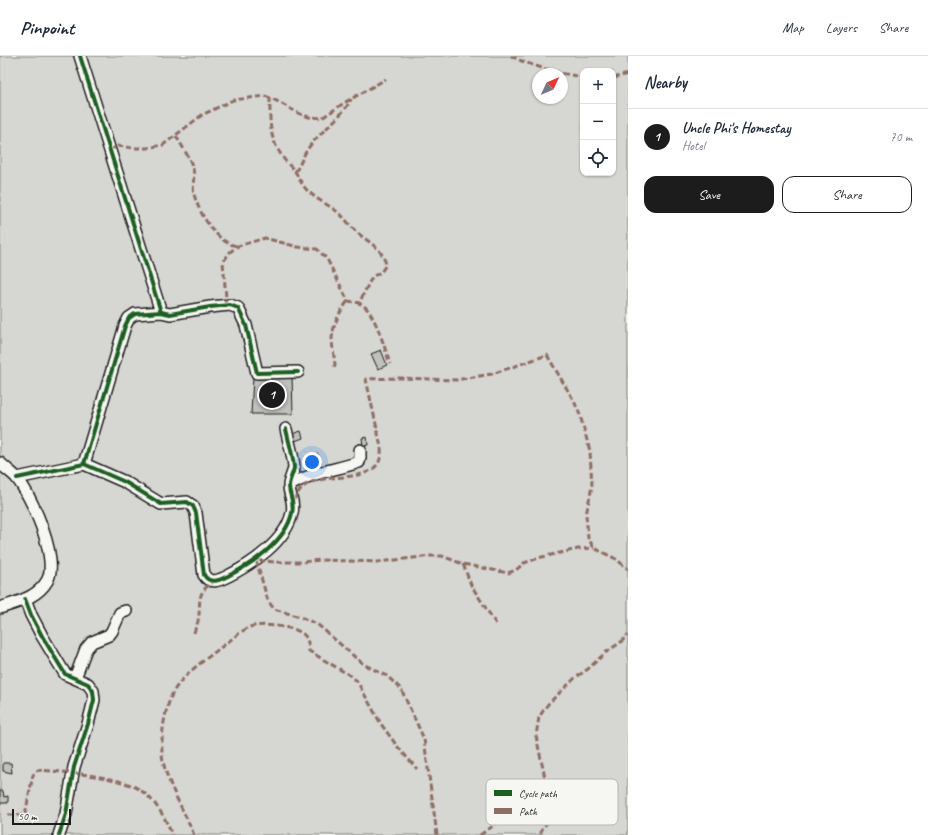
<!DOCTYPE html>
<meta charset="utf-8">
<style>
body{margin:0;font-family:Caveat,sans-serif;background:#f2f2f3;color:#1f2937}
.controls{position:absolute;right:12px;top:12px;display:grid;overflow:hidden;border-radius:8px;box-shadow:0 1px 3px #0004}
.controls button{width:36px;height:36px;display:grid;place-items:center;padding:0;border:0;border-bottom:1px solid #e0e1e3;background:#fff;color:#1f2937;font:20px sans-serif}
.compass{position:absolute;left:532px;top:12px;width:36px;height:36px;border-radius:50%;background:#fff;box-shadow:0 1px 3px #0004;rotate:46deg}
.scale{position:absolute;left:12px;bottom:10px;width:59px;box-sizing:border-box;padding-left:4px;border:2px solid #1c1c1c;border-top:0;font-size:11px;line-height:14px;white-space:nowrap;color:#1c1c1c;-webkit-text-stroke:3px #f6f6f2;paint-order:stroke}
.you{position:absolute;left:312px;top:406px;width:14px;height:14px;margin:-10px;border:3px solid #fff;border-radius:50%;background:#1a73e8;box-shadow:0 0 0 6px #1a73e833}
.badge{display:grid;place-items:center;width:26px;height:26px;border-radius:50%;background:#1c1c1c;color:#fff;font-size:13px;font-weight:700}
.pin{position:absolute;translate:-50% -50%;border:2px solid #fff;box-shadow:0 1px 4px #0006}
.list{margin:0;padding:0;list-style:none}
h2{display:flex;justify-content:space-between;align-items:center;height:52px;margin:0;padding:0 16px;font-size:17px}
h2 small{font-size:13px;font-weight:400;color:#747a83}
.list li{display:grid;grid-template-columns:26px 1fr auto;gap:12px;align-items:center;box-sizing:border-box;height:56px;padding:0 16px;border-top:1px solid #e0e1e3}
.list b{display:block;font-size:15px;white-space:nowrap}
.list p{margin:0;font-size:13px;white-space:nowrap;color:#747a83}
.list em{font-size:13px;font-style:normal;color:#747a83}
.actions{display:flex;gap:8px;padding:12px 16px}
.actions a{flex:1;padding:9px 0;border:1px solid #1c1c1c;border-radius:12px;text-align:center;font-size:14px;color:#1c1c1c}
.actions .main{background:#1c1c1c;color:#fff}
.icon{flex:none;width:22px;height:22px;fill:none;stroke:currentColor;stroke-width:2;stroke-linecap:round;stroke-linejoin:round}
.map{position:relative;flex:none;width:628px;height:779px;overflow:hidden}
header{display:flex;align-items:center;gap:24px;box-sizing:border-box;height:56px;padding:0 20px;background:#fff;border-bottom:1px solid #e0e1e3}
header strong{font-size:19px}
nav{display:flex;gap:22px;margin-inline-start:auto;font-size:14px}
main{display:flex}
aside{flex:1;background:#fff}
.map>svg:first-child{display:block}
.green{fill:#d6d6d2;stroke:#797977;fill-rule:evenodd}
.building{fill:#c0c0bd;stroke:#1c1c1c}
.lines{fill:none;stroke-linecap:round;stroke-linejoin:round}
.minor-casing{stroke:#1c1c1c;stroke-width:14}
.minor{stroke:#f6f6f2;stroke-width:11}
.quiet{stroke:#8d6e63;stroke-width:3;stroke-dasharray:6 3;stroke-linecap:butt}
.cycleway-casing{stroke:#f6f6f2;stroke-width:6}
.cycleway{stroke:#1b5e20;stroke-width:4}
.key{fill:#f6f6f2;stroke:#b5b5b2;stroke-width:1}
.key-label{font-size:11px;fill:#1c1c1c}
</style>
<header>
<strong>Pinpoint</strong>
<nav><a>Map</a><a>Layers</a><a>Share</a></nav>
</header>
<main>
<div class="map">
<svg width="628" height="779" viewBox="0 0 628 779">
<rect width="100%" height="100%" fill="#f6f6f2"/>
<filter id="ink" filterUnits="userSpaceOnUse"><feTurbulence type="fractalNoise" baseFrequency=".025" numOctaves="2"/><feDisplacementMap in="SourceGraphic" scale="8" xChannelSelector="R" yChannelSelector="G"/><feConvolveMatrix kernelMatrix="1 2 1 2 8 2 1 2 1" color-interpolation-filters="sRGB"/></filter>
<g filter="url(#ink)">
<path class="green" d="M0 0H628V779H0ZM583 15H613V117H583ZM538 18H562V42H538Z"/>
<path class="building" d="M381 294 387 309 378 313 371 298Z
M292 320 293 358H251L253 321Z
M301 375 303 382 295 385 292 378Z
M367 381 368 389 363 390 362 382Z
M318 398 321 409 310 413 306 401Z
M3 707H11L12 717 3 715Z
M0 735H3L4 741 8 740V747H0Z"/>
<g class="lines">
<defs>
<path id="minor" d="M80 0 161 256
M0 407C5 412 11 416 16 421 31 438 60 504 47 525 37 542 17 546 0 552
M84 408 125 426 161 448 187 446 193 450 196 457 204 519C210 529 220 524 228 520 252 508 286 485 292 457 295 445 289 440 289 430 289 424 293 418 294 412 294 403 288 383 286 373
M17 422 84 408 125 270 129 262 135 258 161 256 170 258 210 251 230 249 238 252 246 269 257 317 298 316
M289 430C311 416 336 414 359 406L360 402V394
M25 543 31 559 42 580 65 618 88 628 93 635 94 644 88 668 74 711 66 758 59 779
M75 622 86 593 92 586 109 579 112 575 120 557 126 555"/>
</defs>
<use href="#minor" class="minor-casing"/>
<use href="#minor" class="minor"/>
<path class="quiet" d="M511 0C530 10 562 18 583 21
M613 22 628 18
M270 41C270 67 268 81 284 103 287 108 293 112 296 117 300 124 303 131 310 137 319 145 331 150 340 158 347 164 352 173 359 178 371 188 383 193 386 209L381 216 372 221 359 247
M176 80C182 90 190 102 193 113 195 121 192 130 194 138 198 156 218 189 238 190
M109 94 118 90 133 92H147L163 89 202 59 233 44 265 40 273 43 298 57 309 61 322 62 344 47 386 23
M295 116C301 108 303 99 309 91 319 77 346 57 351 43
M225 249 226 242 223 206 230 196 238 190 265 182 298 191 317 193 327 203 348 245C354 246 359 246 364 250 376 260 385 293 390 308
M335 311C335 302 332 292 332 283 333 268 340 255 348 245
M293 445C296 441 298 435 302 432 322 412 385 434 381 391L366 323 401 322 456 324 492 318 547 299 574 345 580 359 590 395 592 430 586 459 588 482 594 492 616 503 628 513
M463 508 471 529 496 568
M194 577C195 573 197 569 198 565 202 545 194 539 214 525
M536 735 552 758 550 762 541 775V779
M8 759H25L33 719 38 714C64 716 124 720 143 736 157 747 166 763 172 779
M194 779C185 756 163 721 162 697 161 678 165 649 175 633 186 616 205 604 220 592 230 585 239 576 250 571 261 567 298 570 305 580 308 584 309 590 309 595L351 620 357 625 381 668 397 690 417 713
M437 779 424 683 401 633 387 620 363 608 317 568 300 561 274 553 268 545 256 504 274 506H301L321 504 378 506 431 500H442L463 508 508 517 516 514 524 507 542 501 578 493 594 492
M480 779 493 770 511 752 540 732 544 728 545 722 536 680 539 661 548 648 575 622 588 613 605 597 621 586 628 579"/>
<defs>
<path id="cycleway" d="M80 0 161 256
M84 408 125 426 161 448 187 446 193 450 196 457 204 519C210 529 220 524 228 520 252 508 286 485 292 457 295 445 289 440 289 430 289 424 293 418 294 412 294 403 288 383 286 373
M17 422 84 408 125 270 129 262 135 258 161 256 170 258 210 251 230 249 238 252 246 269 257 317 298 316
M25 543 31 559 42 580 65 618 88 628 93 635 94 644 88 668 74 711 66 758 59 779"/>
</defs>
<use href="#cycleway" class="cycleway-casing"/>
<use href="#cycleway" class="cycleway"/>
</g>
</g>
<rect x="486" y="723" width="132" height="46" rx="6" class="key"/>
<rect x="494" y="734" width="18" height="6" fill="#1b5e20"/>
<rect x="494" y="752" width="18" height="6" fill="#8d6e63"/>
<g class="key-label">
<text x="519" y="741">Cycle path</text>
<text x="519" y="759">Path</text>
</g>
</svg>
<div class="controls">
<button>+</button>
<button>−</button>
<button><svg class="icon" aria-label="locate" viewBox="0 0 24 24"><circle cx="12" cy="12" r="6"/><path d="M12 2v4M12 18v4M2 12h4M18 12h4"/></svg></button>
</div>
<svg class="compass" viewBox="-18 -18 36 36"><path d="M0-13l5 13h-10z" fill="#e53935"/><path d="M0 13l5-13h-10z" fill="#747a83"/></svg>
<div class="scale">50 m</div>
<div class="you"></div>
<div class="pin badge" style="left:272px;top:339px">1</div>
</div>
<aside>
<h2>Nearby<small></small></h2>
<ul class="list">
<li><span class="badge">1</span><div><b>Uncle Phi's Homestay</b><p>Hotel</p></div><em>70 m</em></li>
</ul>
<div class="actions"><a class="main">Save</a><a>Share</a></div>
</aside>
</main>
